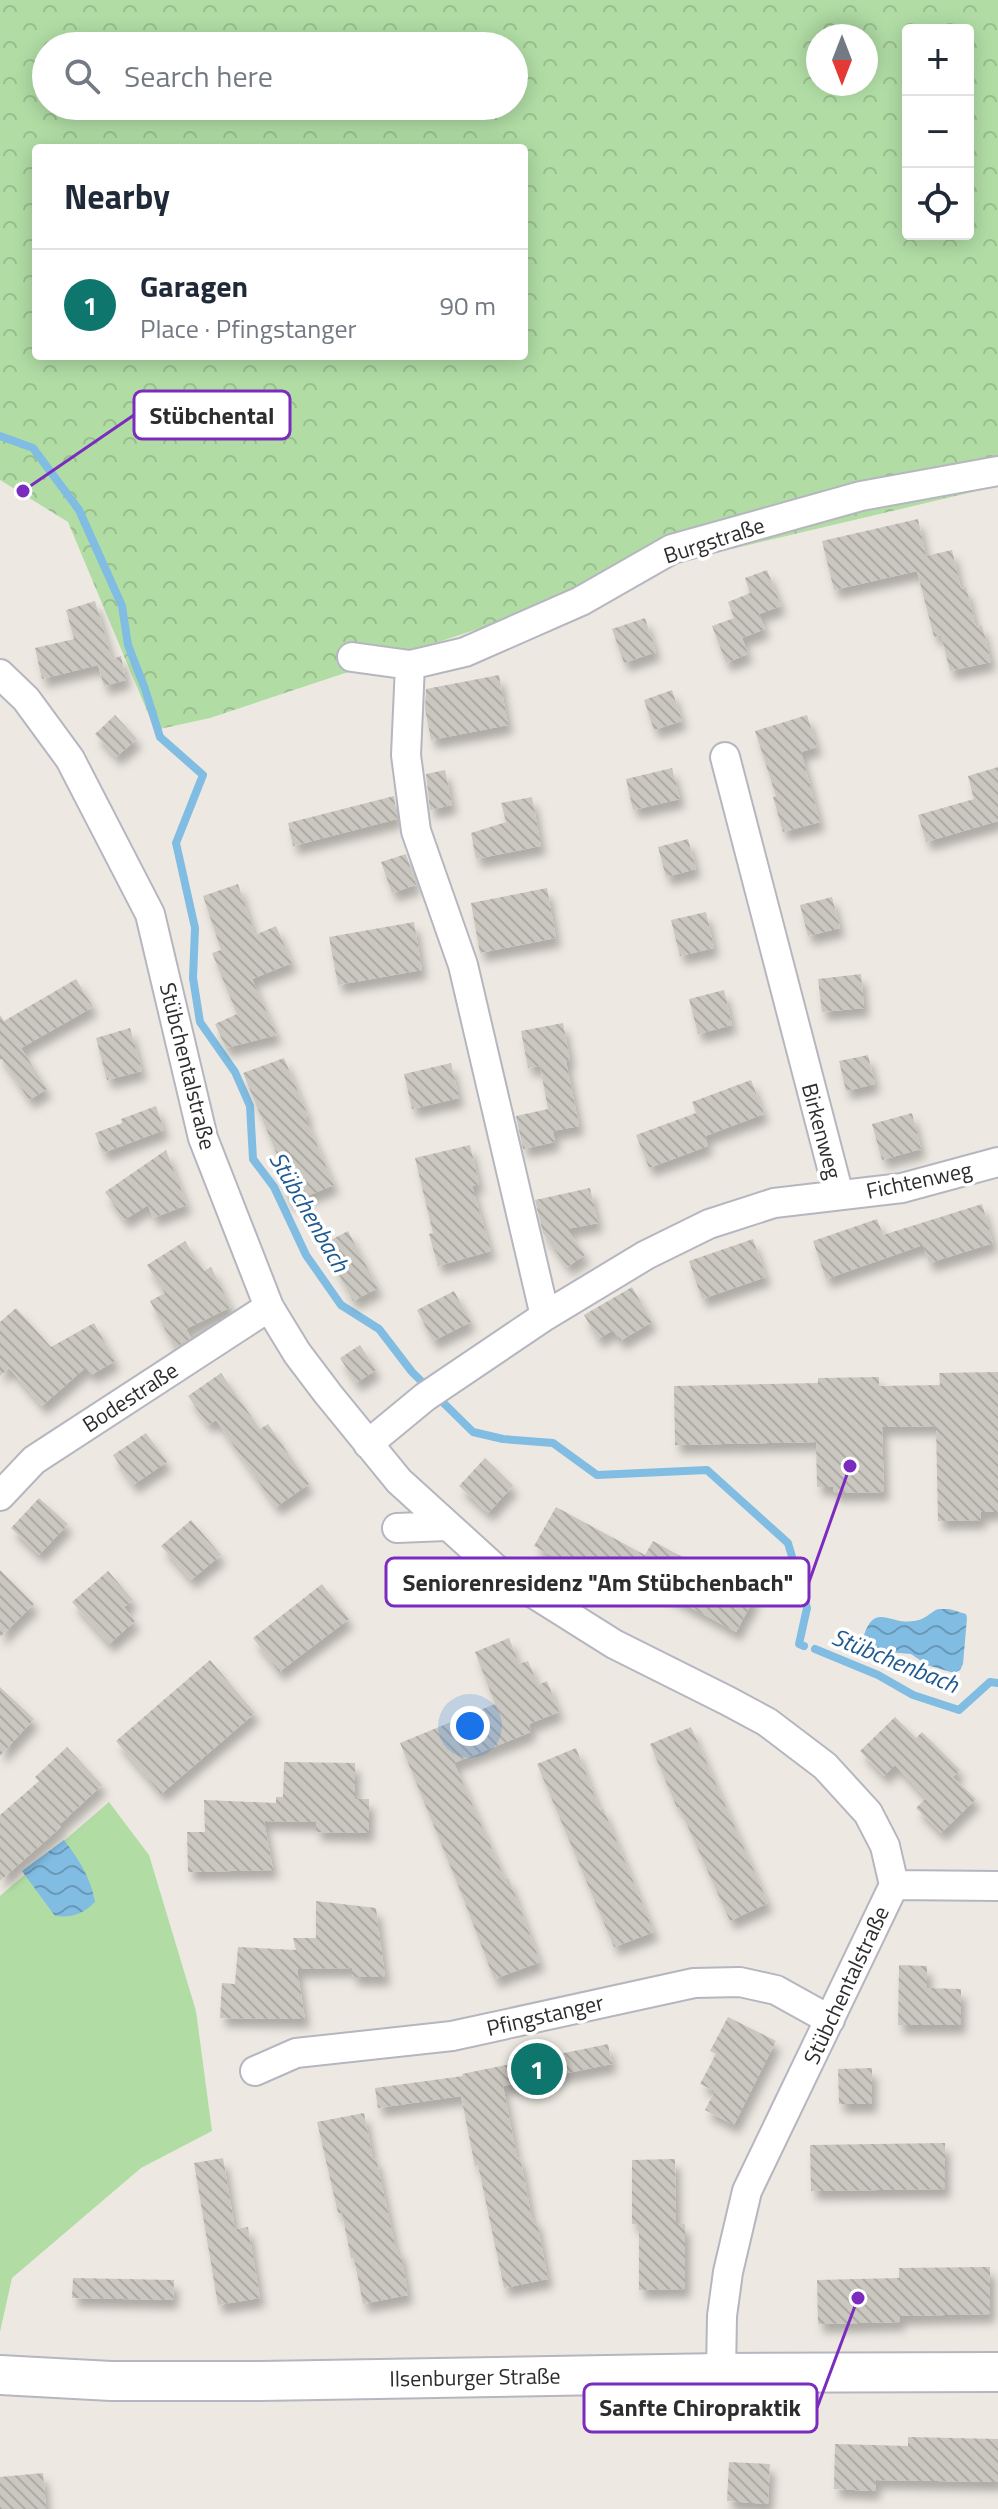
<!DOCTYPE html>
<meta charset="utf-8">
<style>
body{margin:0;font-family:"Titillium Web",sans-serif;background:#f6f6f7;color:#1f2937}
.controls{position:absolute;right:24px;top:24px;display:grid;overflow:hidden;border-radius:8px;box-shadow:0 4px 20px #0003}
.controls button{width:72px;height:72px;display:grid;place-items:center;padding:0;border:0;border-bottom:2px solid #e0e1e3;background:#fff;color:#1f2937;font:40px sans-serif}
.compass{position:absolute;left:806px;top:24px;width:72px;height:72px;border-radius:50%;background:#fff;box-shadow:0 4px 20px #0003;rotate:180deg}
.you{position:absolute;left:470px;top:1726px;width:28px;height:28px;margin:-20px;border:6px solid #fff;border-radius:50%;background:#1a73e8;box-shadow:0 0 0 12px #1a73e833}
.badge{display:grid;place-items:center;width:52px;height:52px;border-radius:50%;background:#0f766e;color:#fff;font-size:26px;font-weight:700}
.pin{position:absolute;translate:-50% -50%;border:4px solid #fff;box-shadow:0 2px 8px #0006}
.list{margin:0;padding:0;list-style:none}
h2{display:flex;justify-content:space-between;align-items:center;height:104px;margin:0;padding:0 32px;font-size:34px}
h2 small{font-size:26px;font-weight:400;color:#747a83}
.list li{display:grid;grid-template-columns:52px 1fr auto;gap:24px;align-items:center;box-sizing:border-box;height:112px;padding:0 32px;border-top:2px solid #e0e1e3}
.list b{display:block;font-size:30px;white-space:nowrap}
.list p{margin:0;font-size:26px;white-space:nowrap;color:#747a83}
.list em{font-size:26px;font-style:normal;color:#747a83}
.icon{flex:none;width:44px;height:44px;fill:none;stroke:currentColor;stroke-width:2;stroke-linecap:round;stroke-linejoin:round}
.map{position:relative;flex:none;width:998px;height:2509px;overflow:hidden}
.search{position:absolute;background:#fff;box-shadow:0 4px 20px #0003;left:32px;top:32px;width:496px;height:88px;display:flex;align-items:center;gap:20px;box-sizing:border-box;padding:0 28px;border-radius:44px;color:#747a83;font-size:30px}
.panel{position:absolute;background:#fff;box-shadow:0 4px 20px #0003;left:32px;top:144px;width:496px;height:216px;border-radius:8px}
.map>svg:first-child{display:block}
.green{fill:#b1dda5}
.forest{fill:url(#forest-crowns);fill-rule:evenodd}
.water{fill:url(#water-waves)}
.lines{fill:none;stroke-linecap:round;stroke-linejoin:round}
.stream{stroke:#81bce2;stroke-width:8}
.building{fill:url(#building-back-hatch);filter:url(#shadow)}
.street-casing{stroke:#b5b6bf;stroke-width:32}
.secondary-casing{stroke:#b5b6bf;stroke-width:42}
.street{stroke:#fff;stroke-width:28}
.secondary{stroke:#fff;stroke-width:38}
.labels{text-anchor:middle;stroke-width:7;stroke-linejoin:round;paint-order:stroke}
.street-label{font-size:22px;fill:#2d2d2d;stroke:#fff}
.water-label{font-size:24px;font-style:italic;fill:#1e5a91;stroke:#fff}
.leader{fill:none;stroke:#7b2cbf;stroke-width:3}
.callout-dot{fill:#7b2cbf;stroke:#fff;stroke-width:3}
.callout{fill:#fff;stroke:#7b2cbf;stroke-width:3}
.callout-label{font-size:24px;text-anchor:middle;font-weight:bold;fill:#2d2d2d}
</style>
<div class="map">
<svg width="998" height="2509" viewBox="0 0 998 2509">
<defs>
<pattern id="forest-crowns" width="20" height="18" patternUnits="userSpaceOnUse" patternTransform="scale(2)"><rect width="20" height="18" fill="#b1dda5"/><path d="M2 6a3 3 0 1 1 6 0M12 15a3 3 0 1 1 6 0" fill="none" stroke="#99be8e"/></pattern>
<pattern id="water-waves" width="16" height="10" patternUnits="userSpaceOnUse" patternTransform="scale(2)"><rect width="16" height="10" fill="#81bce2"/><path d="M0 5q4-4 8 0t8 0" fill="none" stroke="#6a99b8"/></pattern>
<pattern id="building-back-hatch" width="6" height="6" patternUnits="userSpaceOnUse" patternTransform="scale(2)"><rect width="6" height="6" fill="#c9c7bf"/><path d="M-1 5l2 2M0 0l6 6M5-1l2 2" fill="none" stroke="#adaba4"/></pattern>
<filter id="shadow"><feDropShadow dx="5" dy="9" stdDeviation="4" flood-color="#0004"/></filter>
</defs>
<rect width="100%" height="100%" fill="#ede9e2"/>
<path class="green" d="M109 1802 149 1855 196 2011 212 2131 141 2168 12 2278 0 2332V1896Z"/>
<path class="forest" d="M0 0H998V486L685 560 210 718 155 730 68 522 0 480ZM908 30H968V234H908ZM818 36H866V84H818ZM46 46H514V106H46ZM36 148H524V356H36Z"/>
<path class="water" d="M938 1609H949L966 1614 967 1618 963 1664 960 1670 954 1673 927 1665 911 1654 887 1652 871 1646 864 1635C875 1602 890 1625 914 1621 925 1620 929 1613 938 1609Z
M64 1840C78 1858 91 1878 95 1902 83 1914 72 1918 55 1916L22 1871Z"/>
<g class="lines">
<path class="stream" d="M0 436 33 448 79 510 122 606 128 645 145 689 160 737 203 775 176 843 195 928 193 978 200 1022 235 1072 250 1106 253 1159 274 1187 306 1255 341 1305 379 1329 412 1372 473 1432 503 1439 553 1443 597 1475 707 1470 788 1543 807 1608 799 1644 804 1646
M815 1649 878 1675 913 1695 959 1710 990 1682 998 1683"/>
</g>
<path class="building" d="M918 519 926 556 952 550 961 589 966 587 976 627 982 625 991 662 950 671 941 635 934 637 917 571 834 590 822 541Z
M767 570 781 606 759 614 765 629 742 638 748 654 726 663 712 626 734 618 728 602 750 593 745 578Z
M95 601 112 659 121 656 126 680 104 686 98 665 42 679 35 648 74 639 66 610Z
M645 618 656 652 624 663 612 629Z
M499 675 508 725 431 740 425 709 426 689Z
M672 690 682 721 654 730 644 700Z
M115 715 137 739 116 757 95 734Z
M807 715 817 747 801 752 820 822 783 832 773 797 776 796 755 731Z
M998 767V821L926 842 918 815 974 799 968 776Z
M672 768 680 799 633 810 626 779Z
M445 770 452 805 430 810 426 774Z
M394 796 397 819 293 846 288 823Z
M532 797 541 846 476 859 471 833 506 822 501 803Z
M688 839 696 869 666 877 658 847Z
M406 854 416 885 392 893 381 862Z
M238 884 255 935 276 926 292 963 252 979 277 1035 226 1048 215 1024 237 1014 212 953 221 950 203 896Z
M547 888 556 938 480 953 471 903Z
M832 897 840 928 808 936 800 905Z
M706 912 714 948 680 956 671 920Z
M414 922 422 970 338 985 329 937Z
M861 974 864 1008 822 1012 818 979Z
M76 979 93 1007 21 1048 47 1089 29 1100 2 1059 0 1060V1015L4 1021Z
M724 990 732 1025 698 1034 689 999Z
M563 1023 570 1060 566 1061 579 1126 553 1131 555 1142 523 1149 516 1116 548 1109 540 1066 528 1068 521 1031Z
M130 1028 142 1071 107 1080 96 1038Z
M868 1055 875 1084 846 1091 839 1061Z
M284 1058 308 1116 305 1117 334 1185 290 1203 274 1164 280 1162 243 1073Z
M451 1063 459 1098 412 1109 404 1074Z
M751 1080 764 1114 705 1136 708 1146 649 1168 636 1135 696 1113 692 1102Z
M156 1106 164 1130 103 1153 95 1133 122 1123 121 1119Z
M912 1113 921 1149 882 1160 872 1124Z
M470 1145 479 1184 472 1186 491 1251 438 1266 429 1234 433 1233 415 1158Z
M166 1150 187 1205 153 1218 148 1205 124 1220 105 1192Z
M590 1188 598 1223 567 1229 585 1255 567 1267 543 1233 535 1200Z
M982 1204 993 1243 929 1263 923 1245 826 1279 813 1241 877 1219 883 1235Z
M348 1231 378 1288 353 1301 323 1244Z
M753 1239 766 1277 702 1299 689 1261Z
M185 1241 204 1271 211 1267 231 1307 186 1329 191 1338 175 1348 150 1301 165 1293 147 1265Z
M632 1287 652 1322 620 1341 613 1330 598 1339 584 1315Z
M454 1291 471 1322 433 1341 417 1310Z
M16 1308 51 1347 94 1323 115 1361 91 1375 86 1367 42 1406 9 1368 0 1376V1322Z
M360 1345 376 1370 356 1383 340 1358Z
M998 1372V1512H981V1520L938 1521 936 1426 882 1427 884 1492 833 1493V1487H817L816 1442 675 1445 674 1386 818 1383V1378L879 1377V1386L940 1385 939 1373Z
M221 1373 260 1429 268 1424 309 1484 276 1507 216 1420 208 1425 188 1396Z
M146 1433 167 1462 133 1485 113 1455Z
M485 1458 513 1486 488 1513 459 1486Z
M39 1498 68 1524 39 1555 11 1528Z
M556 1507 645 1555 653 1541 755 1597 736 1632 633 1576 623 1594 534 1546Z
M191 1520 221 1555 191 1580 161 1546Z
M0 1570 34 1604 0 1637Z
M108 1571 133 1600 124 1607 135 1621 109 1644 72 1602Z
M322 1584 349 1619 279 1672 253 1638Z
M509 1638 519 1664 528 1661 538 1685 547 1681 559 1712 529 1724 531 1732 454 1763 505 1879H509L540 1962 494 1979 462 1895 400 1743 495 1704 475 1652Z
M210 1660 255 1713 161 1794 116 1741Z
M0 1687 34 1719 0 1756Z
M895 1717 916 1738 922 1732 960 1770 953 1777 976 1799 941 1833 916 1808 926 1798 895 1765 884 1776 860 1751Z
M691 1727 768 1903 730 1921 679 1807 677 1808 650 1744Z
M67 1747 102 1785 59 1825 61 1827 0 1881V1815L39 1781 35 1777Z
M576 1748 600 1810 603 1808 654 1932 614 1947 537 1764Z
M284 1762 355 1763V1799H369V1833L316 1832V1822L264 1821 273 1870 188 1872 187 1832H205L204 1800 276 1803V1797H283Z
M316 1901 376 1908 385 1977H352V1968L297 1969 305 2019 220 2018 222 1983 235 1984 238 1947 296 1950 293 1938H316Z
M899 1965 927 1966V1988L961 1989V2025H898Z
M728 2017 776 2041 734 2125 705 2110 715 2091 700 2084 716 2054 710 2051Z
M608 2044 612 2064 503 2086 517 2158 520 2157 532 2219 536 2218 548 2279 504 2288 478 2165 475 2166 461 2096 378 2108 375 2088 463 2076 462 2074Z
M872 2068V2104H839L838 2069Z
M364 2113 373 2159 376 2158 396 2250 400 2249 408 2295 363 2304 354 2258H351L342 2213H338L317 2122Z
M945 2143V2189L811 2191 810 2145Z
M223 2158 235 2229 248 2227 260 2298 218 2305 194 2163Z
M675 2159 676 2224H685V2289L639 2290V2224H632V2160Z
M990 2267V2314L900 2316V2322L818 2324 817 2280 899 2278V2268Z
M73 2278 174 2280 173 2300 72 2298Z
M908 2437 998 2439V2482L876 2480 875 2491 834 2489 835 2444 908 2446Z
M729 2462 770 2464 768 2504 727 2501Z
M43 2473 46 2509H0V2477Z"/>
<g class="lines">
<defs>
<path id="street" d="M352 657 410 665 465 652 581 601 672 549 861 496 998 471
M410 665 406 755 416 831 463 965 545 1316
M0 674 26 699 70 759 150 914 203 1138 269 1307 297 1353 328 1394 399 1481 498 1571 614 1644 728 1701 767 1722 825 1766 868 1813 885 1846 894 1885 747 2191 728 2272 722 2316 721 2373
M725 757 839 1195
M368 1444 425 1397 545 1316 646 1255 709 1224 774 1203 902 1188 998 1162
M0 1496 34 1460 269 1307
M397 1528 446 1526
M894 1885 998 1886
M255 2071 296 2053 452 2036 694 1983 740 1982 776 1990 830 2020"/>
<path id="secondary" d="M0 2375 111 2381H261L721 2373 998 2372"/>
</defs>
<use href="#street" class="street-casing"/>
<use href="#secondary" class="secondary-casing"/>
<use href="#street" class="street"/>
<use href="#secondary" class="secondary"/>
</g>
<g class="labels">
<g class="street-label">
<text transform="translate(714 540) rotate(-18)" y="8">Burgstraße</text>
<text transform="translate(188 1066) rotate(76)" y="8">Stübchentalstraße</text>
<text transform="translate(822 1131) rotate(75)" y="8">Birkenweg</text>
<text transform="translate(919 1180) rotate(-12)" y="8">Fichtenweg</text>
<text transform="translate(130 1397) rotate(-33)" y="8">Bodestraße</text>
<text transform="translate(846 1985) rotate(-65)" y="8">Stübchentalstraße</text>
<text transform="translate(545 2015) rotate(-13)" y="8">Pfingstanger</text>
<text transform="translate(475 2377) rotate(-1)" y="8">Ilsenburger Straße</text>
</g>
<g class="water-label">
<text transform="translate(309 1212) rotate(60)" y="8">Stübchenbach</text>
<text transform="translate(895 1661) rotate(22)" y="8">Stübchenbach</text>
</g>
</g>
<path class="leader" d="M23 491L134 415M850 1466L809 1582M858 2298L817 2408"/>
<g class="callout-dot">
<circle cx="23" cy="491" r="8"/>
<circle cx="850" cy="1466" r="8"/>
<circle cx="858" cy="2298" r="8"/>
</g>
<g class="callout">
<rect x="134" y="391" width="156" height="48" rx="8"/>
<rect x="386" y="1558" width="423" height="48" rx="8"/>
<rect x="584" y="2384" width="233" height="48" rx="8"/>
</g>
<g class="callout-label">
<text x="212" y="424">Stübchental</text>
<text x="598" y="1591">Seniorenresidenz "Am Stübchenbach"</text>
<text x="700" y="2416">Sanfte Chiropraktik</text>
</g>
</svg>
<div class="controls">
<button>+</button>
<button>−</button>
<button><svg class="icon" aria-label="locate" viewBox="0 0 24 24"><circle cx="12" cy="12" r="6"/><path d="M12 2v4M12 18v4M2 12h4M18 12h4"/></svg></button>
</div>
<svg class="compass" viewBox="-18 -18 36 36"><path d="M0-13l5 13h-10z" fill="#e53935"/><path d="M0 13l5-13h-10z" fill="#747a83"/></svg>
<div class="you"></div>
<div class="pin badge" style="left:537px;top:2069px">1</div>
<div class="search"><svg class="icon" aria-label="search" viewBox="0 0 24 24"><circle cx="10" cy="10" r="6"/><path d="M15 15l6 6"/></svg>Search here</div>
<section class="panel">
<h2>Nearby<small></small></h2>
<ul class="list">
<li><span class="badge">1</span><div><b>Garagen</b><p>Place · Pfingstanger</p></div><em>90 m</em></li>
</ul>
</section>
</div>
